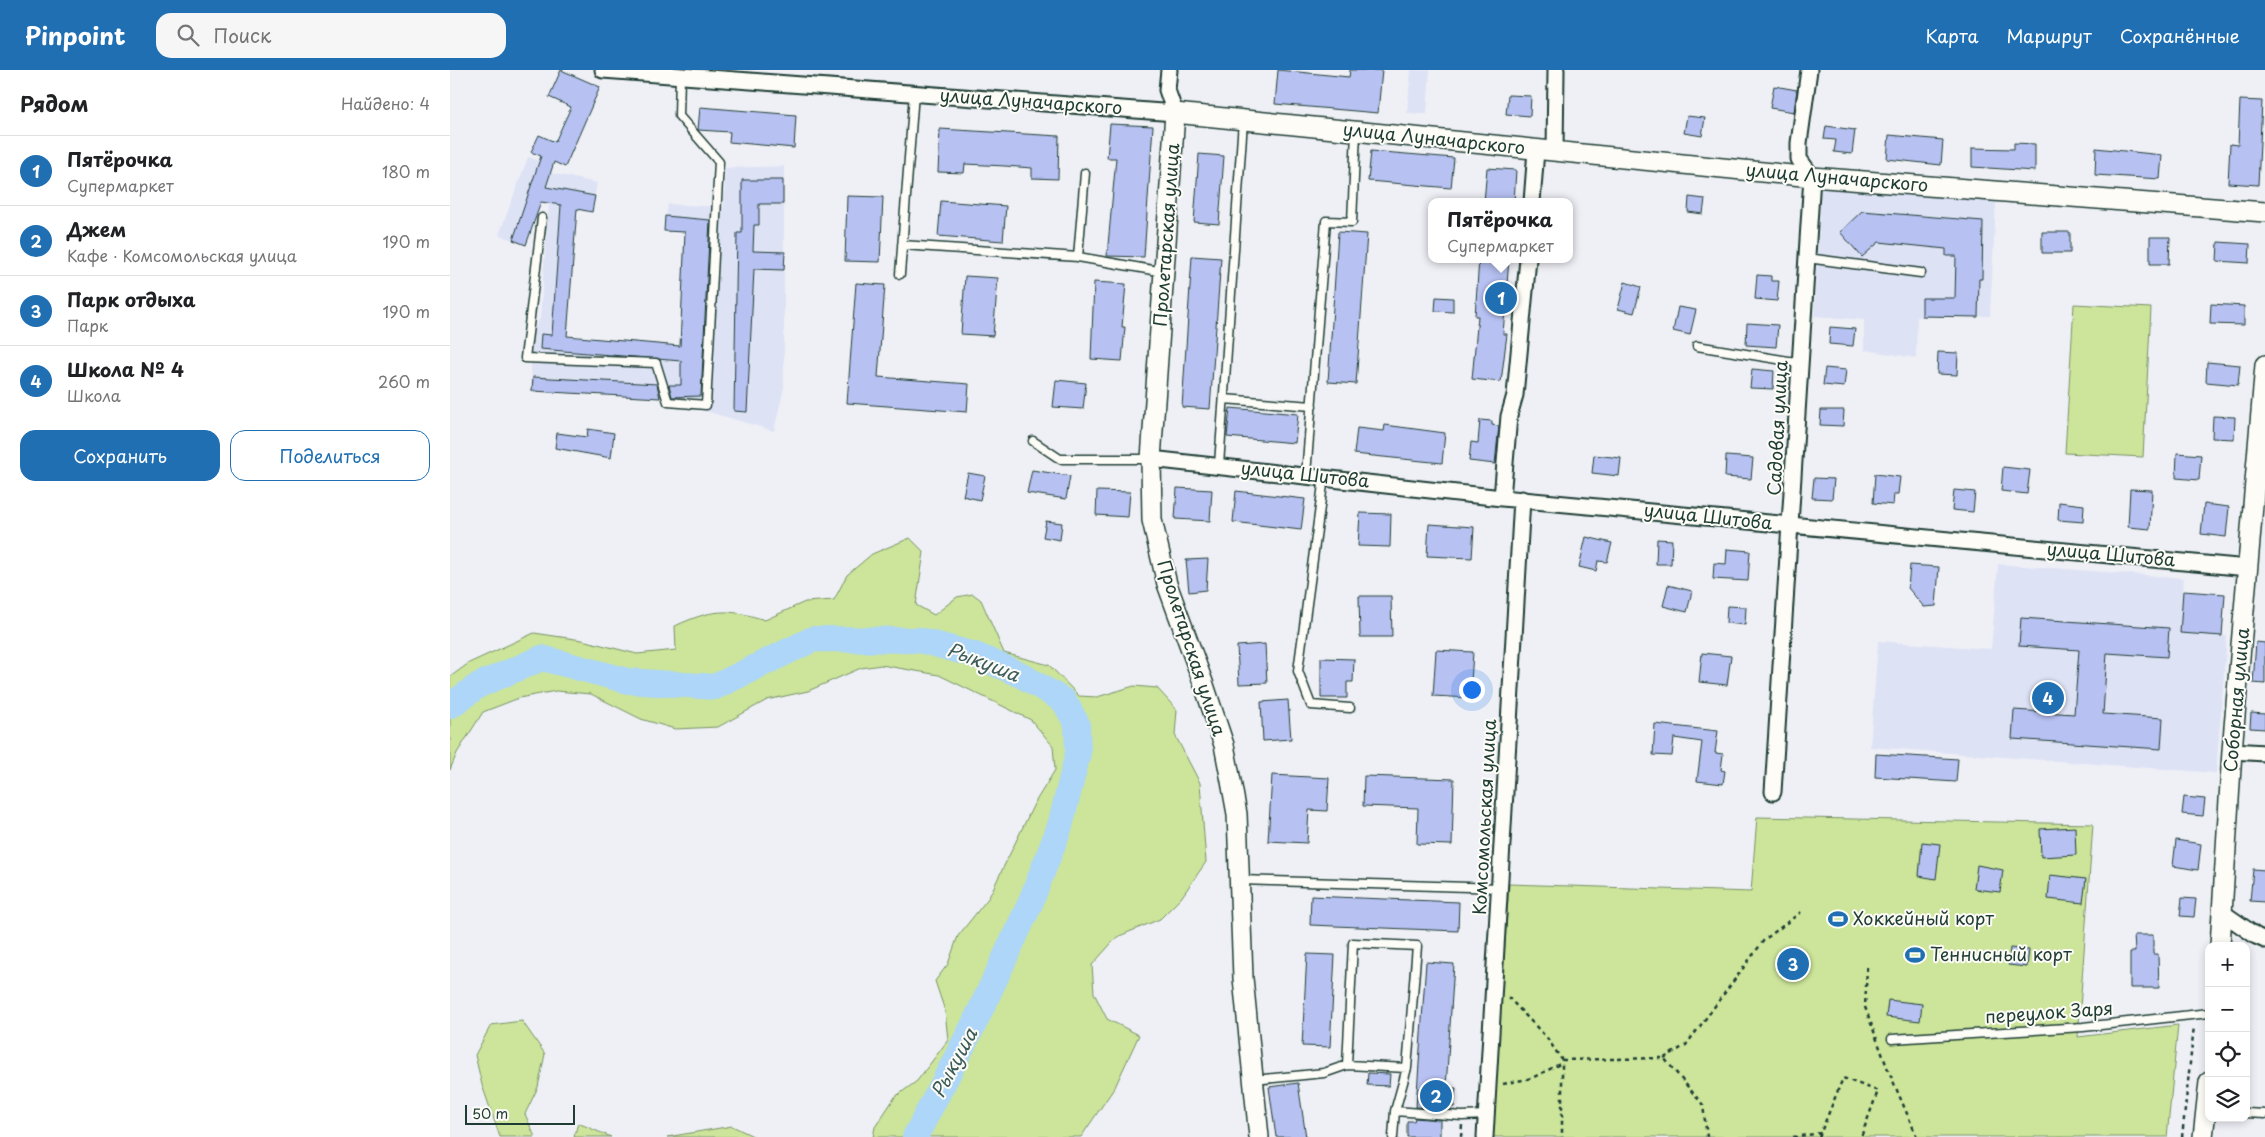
<!DOCTYPE html>
<html lang="ru">
<meta charset="utf-8">
<style>
body{margin:0;font-family:"Playpen Sans",sans-serif;background:#f6f6f6;color:#202124}
.controls{position:absolute;right:15px;bottom:15px;display:grid;overflow:hidden;border-radius:10px;box-shadow:0 2px 8px #0003}
.controls button{width:45px;height:45px;display:grid;place-items:center;padding:0;border:0;border-bottom:1px solid #e0e0e0;background:#fff;color:#202124;font:25px sans-serif}
.scale{position:absolute;left:15px;bottom:12px;width:110px;box-sizing:border-box;padding-left:5px;border:2px solid #1f3d34;border-top:0;font-size:14px;line-height:18px;white-space:nowrap;color:#1f3d34;-webkit-text-stroke:4px #fdfcf7;paint-order:stroke}
.you{position:absolute;left:1021px;top:619px;width:18px;height:18px;margin:-12px;border:4px solid #fff;border-radius:50%;background:#1a73e8;box-shadow:0 0 0 8px #1a73e833}
.badge{display:grid;place-items:center;width:32px;height:32px;border-radius:50%;background:#1f6fb2;color:#fff;font-size:16px;font-weight:700}
.pin{position:absolute;translate:-50% -50%;border:2px solid #fff;box-shadow:0 1px 5px #0006}
.popup{position:absolute;left:978px;top:128px;width:145px;height:65px;box-sizing:border-box;display:grid;place-content:center;border-radius:10px;background:#fff;filter:drop-shadow(0 1px 4px #0005);font-size:16px;white-space:nowrap;color:#757577}
.popup b{font-size:19px;color:#202124}
.popup::after{content:'';position:absolute;left:50%;top:100%;margin-left:-10px;border:10px solid transparent;border-top-color:#fff}
.list{margin:0;padding:0;list-style:none}
h2{display:flex;justify-content:space-between;align-items:center;height:65px;margin:0;padding:0 20px;font-size:21px}
h2 small{font-size:16px;font-weight:400;color:#757577}
.list li{display:grid;grid-template-columns:32px 1fr auto;gap:15px;align-items:center;box-sizing:border-box;height:70px;padding:0 20px;border-top:1px solid #e0e0e0}
.list b{display:block;font-size:19px;white-space:nowrap}
.list p{margin:0;font-size:16px;white-space:nowrap;color:#757577}
.list em{font-size:16px;font-style:normal;color:#757577}
.actions{display:flex;gap:10px;padding:15px 20px}
.actions a{flex:1;padding:11px 0;border:1px solid #1f6fb2;border-radius:15px;text-align:center;font-size:18px;color:#1f6fb2}
.actions .main{background:#1f6fb2;color:#fff}
.icon{flex:none;width:28px;height:28px;fill:none;stroke:currentColor;stroke-width:2;stroke-linecap:round;stroke-linejoin:round}
.map{position:relative;flex:none;width:1815px;height:1067px;overflow:hidden}
header{display:flex;align-items:center;gap:30px;box-sizing:border-box;height:70px;padding:0 25px;background:#1f6fb2;color:#fff}
header strong{font-size:24px}
nav{display:flex;gap:28px;margin-inline-start:auto;font-size:18px}
.search{width:350px;height:45px;background:#f6f6f6;display:flex;align-items:center;gap:12px;box-sizing:border-box;padding:0 18px;border-radius:15px;color:#757577;font-size:19px}
main{display:flex}
aside{flex:1;background:#fff}
.map>svg:first-child{display:block}
.built{fill:#dee2f5}
.green{fill:#cce59a;stroke:#769167}
.lines{fill:none;stroke-linecap:round;stroke-linejoin:round}
.river{stroke:#add6f8;stroke-width:26}
.building{fill:#b7c1f2;stroke:#1f3d34}
.service-casing{stroke:#1f3d34;stroke-width:11}
.minor-casing{stroke:#1f3d34;stroke-width:19}
.tertiary-casing{stroke:#1f3d34;stroke-width:22}
.path{stroke:#1f3d34;stroke-width:2.5;stroke-dasharray:4 4;stroke-linecap:butt}
.service{stroke:#fdfcf7;stroke-width:8}
.minor{stroke:#fdfcf7;stroke-width:15}
.tertiary{stroke:#fdfcf7;stroke-width:19}
.labels{text-anchor:middle;stroke-width:4;stroke-linejoin:round;paint-order:stroke}
.street-label{font-size:18px;fill:#1f3d34;stroke:#fdfcf7}
.poi-label{font-size:18px;fill:#1f3d34;stroke:#fdfcf7;text-anchor:start}
.water-label{font-size:19px;font-style:italic;fill:#3b5c5b;stroke:#fdfcf7}
</style>
<header>
<strong>Pinpoint</strong>
<div class="search"><svg class="icon" aria-label="search" viewBox="0 0 24 24"><circle cx="10" cy="10" r="6"/><path d="M15 15l6 6"/></svg>Поиск</div>
<nav><a>Карта</a><a>Маршрут</a><a>Сохранённые</a></nav>
</header>
<main>
<aside>
<h2>Рядом<small>Найдено: 4</small></h2>
<ul class="list">
<li><span class="badge">1</span><div><b>Пятёрочка</b><p>Супермаркет</p></div><em>180 m</em></li>
<li><span class="badge">2</span><div><b>Джем</b><p>Кафе · Комсомольская улица</p></div><em>190 m</em></li>
<li><span class="badge">3</span><div><b>Парк отдыха</b><p>Парк</p></div><em>190 m</em></li>
<li><span class="badge">4</span><div><b>Школа № 4</b><p>Школа</p></div><em>260 m</em></li>
</ul>
<div class="actions"><a class="main">Сохранить</a><a>Поделиться</a></div>
</aside>
<div class="map">
<svg width="1815" height="1067" viewBox="0 0 1815 1067">
<rect width="100%" height="100%" fill="#eff0f6"/>
<filter id="ink" filterUnits="userSpaceOnUse"><feTurbulence type="fractalNoise" baseFrequency=".02" numOctaves="2"/><feDisplacementMap in="SourceGraphic" scale="10" xChannelSelector="R" yChannelSelector="G"/><feConvolveMatrix kernelMatrix="1 2 1 2 8 2 1 2 1" color-interpolation-filters="sRGB"/></filter>
<g filter="url(#ink)">
<path class="built" d="M961 0H980L977 44 957 43Z
M78 87 103 95 101 103 147 113 142 142 127 139 117 266 230 276 235 163 214 161 218 134 274 137 275 98 334 96V318L324 361 210 328 82 321 80 268 90 248 99 133 91 132 76 175 49 165Z
M1371 118 1546 132 1540 246 1467 247 1466 288 1414 280V250L1364 246Z
M1548 494 1734 508 1730 563 1777 566 1766 703 1420 677 1428 571 1541 579Z"/>
<path class="green" d="M1624 234 1701 238 1693 387 1615 383Z
M460 468 474 482 466 535 484 545 507 527 523 524 531 530 554 583 599 595 629 626 647 627 684 616 707 618 727 640 725 665 750 713 756 792 731 828 710 849 667 867 642 895 644 923 657 949 689 965 665 1017 631 1067H423L425 1057 445 1027 467 1011 498 970 495 941 485 911 498 894 508 866 539 827 584 734 605 700 603 676 581 650 489 605 431 595 411 598 358 621 317 630 268 657 225 659 191 649 141 624 106 621 69 628 33 642 7 683 0 700V607L19 593 84 563 132 570 187 584 226 580 225 556C262 539 277 538 315 550L355 532 384 530 397 505 422 484Z
M1307 747 1643 754 1628 967 1728 955 1717 1067H1042L1059 814 1301 822Z
M72 951 95 984 88 1017 75 1044 85 1067H50L32 1015 25 985 41 955Z
M128 1053 161 1067H124Z
M282 1056 305 1067H217Z"/>
<g class="lines">
<path class="river" d="M0 636 29 615 92 588 178 611 265 617 363 569 469 570 525 585 571 605 614 631 627 654 628 683 610 756 579 836 523 956 465 1067"/>
</g>
<path class="building" d="M111 0 150 17 115 97 104 92 96 117 145 126 142 142 127 139 117 266 230 276 235 162 214 161 215 146 260 150 251 326 222 327 219 315H231V291L90 279 91 264 102 265 111 135 91 132 76 175 63 170 91 86 81 82 89 65 105 72 121 37 99 27Z
M828 0 899 7 900 0H932L928 43 825 34Z
M1324 16 1347 20 1344 42 1320 38Z
M1058 25 1081 26 1080 46 1056 44Z
M1790 30 1812 31 1808 115 1778 113 1780 74 1788 75Z
M250 37 346 45 344 78 279 72 280 62 248 60Z
M1237 46 1255 48 1252 66 1234 63Z
M660 54 703 56 694 187 657 186 666 88H657Z
M1376 56 1405 60 1402 84 1384 82 1386 70 1374 69Z
M490 59 609 66 608 109 582 108V98L555 96 515 94 514 103 488 102Z
M1439 65 1493 70 1491 95 1437 89Z
M1564 73 1585 74V101L1522 97V78L1564 79Z
M1646 78 1712 85 1710 109 1645 105Z
M921 81 1004 88 1001 118 918 111Z
M749 84 774 86 769 154 744 152Z
M1037 98 1066 100 1064 132H1034Z
M292 110H333V134H309V155H304L303 181 335 182 334 200 304 199 297 342 284 341 287 163H292Z
M397 126 433 127 430 192 395 191Z
M1239 127 1255 129 1253 144 1238 142Z
M491 131 556 136 553 171 488 166Z
M1412 141 1533 151 1532 209H1529L1528 247 1472 246V228H1505L1506 186H1496V179L1429 172 1412 187 1390 162Z
M888 162 917 164 906 314 878 312Z
M1592 162H1620V183H1592Z
M1700 167H1720L1719 194H1700Z
M1768 172 1800 174 1799 193 1767 191Z
M742 186 771 188 760 339 732 337Z
M1029 189H1059L1053 264H1057L1051 312 1022 309 1028 246H1025Z
M1307 205 1321 206V211H1329L1327 231 1305 229Z
M515 206 548 208 543 266 511 264Z
M644 212 676 214 672 257H675L672 291 641 289Z
M1175 212 1191 217 1184 243 1168 239Z
M406 213 435 215 428 307 519 314 517 342 397 333Z
M986 227 1003 228V242L985 241Z
M1761 234 1794 236V255L1760 254Z
M1228 237 1246 240 1240 265 1223 261Z
M1297 253 1328 255 1326 277 1296 275Z
M1380 257 1405 259 1403 276 1379 274Z
M1488 282 1508 283 1507 305 1487 304Z
M1757 292 1790 295 1788 315 1756 312Z
M1375 298 1396 300 1394 317 1373 315Z
M1302 299 1324 301 1323 319 1300 318Z
M83 307 207 314 210 328 82 321Z
M606 310 636 313 633 339 603 337Z
M780 338 848 344 845 373 777 367Z
M1371 340H1394L1393 356 1370 355Z
M1763 346 1785 347 1784 369 1762 368Z
M1030 350 1042 351V355L1049 356 1045 394 1019 391 1021 372 1028 373Z
M935 355 995 363 992 393 904 384 907 358 934 361Z
M138 359 164 363 161 388 105 378 107 363 137 367Z
M1727 383 1751 385 1749 410 1726 408Z
M1144 385 1171 388 1169 406 1142 403Z
M1276 386 1303 388 1301 409 1275 407Z
M1553 397 1580 400 1577 424 1551 421Z
M582 400 620 406 616 429 577 423Z
M518 403 535 406 530 430 513 426Z
M1425 404 1450 407 1448 424H1444L1443 435 1423 433Z
M1364 408 1384 409 1382 429 1362 428Z
M727 418 762 420 760 451 725 449Z
M1680 419 1702 420 1700 459 1678 457Z
M1504 420 1525 422 1523 442 1502 440Z
M647 421 680 422 678 447 646 445Z
M786 421 855 429 851 460 783 452Z
M1609 432 1634 435 1633 452 1608 450Z
M1754 434 1779 437 1776 467 1751 464Z
M910 443 941 444 940 477 908 476Z
M596 451 612 453 610 470 593 467Z
M979 454 1024 457 1022 488 977 486Z
M1136 467 1162 473 1157 492 1148 491 1146 501 1129 497Z
M1207 469 1222 470 1221 494H1206Z
M1277 479 1300 481 1298 511 1263 509 1264 493 1276 494Z
M758 489 756 520 739 522 736 490Z
M1460 495 1489 497 1486 536 1474 537 1458 518Z
M1218 515 1242 521 1237 542 1213 536Z
M1733 521 1775 524 1772 566 1730 563Z
M909 526H941L942 567H910Z
M1277 536 1296 537 1295 555 1276 553Z
M1571 548 1719 558 1717 587 1657 583 1653 644 1713 648 1711 679 1562 669 1564 640 1624 644 1629 580 1569 576Z
M1806 572 1815 573V614L1803 613Z
M815 574 817 613 789 614 787 576Z
M986 580 1023 582 1020 628 983 626Z
M1252 583 1281 586 1277 615 1249 612Z
M871 588 904 589 903 612H897V628H871Z
M838 630 841 669 813 671 811 632Z
M1801 643 1815 644V659L1800 658Z
M1205 654 1268 661 1265 683 1273 684 1271 700 1275 701 1273 714 1247 711 1252 672 1224 668 1222 686 1203 685Z
M1426 684 1508 689 1506 712 1425 707Z
M822 705 879 708 877 741 859 740 857 773 818 771Z
M914 706 1004 709 1002 775 967 774 968 738 913 736Z
M1734 727 1755 729 1753 746 1732 744Z
M1625 757 1626 785 1591 787 1590 759Z
M1726 770 1751 774 1748 800 1723 796Z
M1472 772 1490 774 1486 809 1469 806Z
M1527 795 1553 800 1550 822 1524 819Z
M1803 799 1815 800V832L1800 831Z
M1600 805 1636 809 1633 833 1598 829Z
M861 826 1009 832 1008 861 860 855Z
M1732 828 1746 829 1744 847 1730 846Z
M1684 865H1703V884H1708L1709 918H1680V882H1685Z
M1560 878 1579 880 1577 897 1558 895Z
M857 884 885 885 880 977 852 976Z
M976 892 1004 894 996 1018H1006L1004 1037 991 1036V1039L966 1037Z
M1438 930 1472 934 1470 951 1436 947Z
M918 1003 940 1004 939 1016 917 1015Z
M848 1013 856 1067H826L819 1017Z
M965 1048 990 1050V1067H957V1051H964Z"/>
<g class="lines">
<defs>
<path id="service" d="M92 148 75 288 206 293 218 332 256 335 269 92 229 46 230 6
M452 175 628 187 635 103
M628 187 714 202
M1357 188 1471 203
M450 204 464 23
M1247 276 1351 293
M774 329 862 336
M583 371 610 389H701
M769 395 793 51
M856 405 876 151 902 152 906 62
M874 407 848 601 861 635 900 638
M791 810 1051 818
M1442 969 1633 957 1759 943
M897 995 903 873 967 876 957 998 945 1041 943 1067
M804 1010 874 1003 897 995 957 998
M945 1041 1012 1046 1037 1045
M1796 1043 1815 1044"/>
<path id="minor" d="M153 0 725 43 717 20 719 0
M1105 81 1106 0
M1082 132 1086 80
M701 389 1052 428 1798 498
M1052 428 1059 346 1065 325 1078 189
M1782 681 1815 683
M1323 722 1362 107 1349 89V73L1359 0
M1773 843 1806 866 1815 870
M1035 1067 1072 429"/>
<path id="tertiary" d="M1770 876 1782 681 1815 295
M809 1067 793 908 787 744 781 711 774 675 754 615 717 514 702 450 701 389 725 43 1362 107 1815 142
M1753 1067 1759 1012"/>
</defs>
<use href="#service" class="service-casing"/>
<use href="#minor" class="minor-casing"/>
<use href="#tertiary" class="tertiary-casing"/>
<path class="path" d="M1417 897 1415 937 1437 997 1467 1067
M1058 927 1097 968 1112 990V1067
M1214 988 1236 975 1314 870 1351 842
M1112 990 1214 988 1253 1035 1257 1067
M1053 1014 1082 1008 1112 993
M1011 1067 1012 1055
M1343 1067 1371 1063
M1369 1067 1393 1008 1428 1021 1411 1067
M1732 1067 1744 956"/>
<use href="#service" class="service"/>
<use href="#minor" class="minor"/>
<use href="#tertiary" class="tertiary"/>
</g>
</g>
<defs>
<symbol id="stadium-bare" viewBox="-9 -9 18 18"><path d="M0-5a6.5 5 0 1 0 0 10a6.5 5 0 1 0 0-10ZM-3.5-1.8h7v3.6h-7Z" fill="#1f6fb2" stroke="#fdfcf7" stroke-width="2.5" paint-order="stroke"/></symbol>
</defs>
<g fill-rule="evenodd">
<use href="#stadium-bare" x="1374" y="835" width="28" height="28"/>
<use href="#stadium-bare" x="1451" y="871" width="28" height="28"/>
</g>
<g class="labels">
<g class="street-label">
<text transform="translate(581 32) rotate(4)" y="6">улица Луначарского</text>
<text transform="translate(984 69) rotate(6)" y="6">улица Луначарского</text>
<text transform="translate(1387 108) rotate(5)" y="6">улица Луначарского</text>
<text transform="translate(717 165) rotate(-86)" y="6">Пролетарская улица</text>
<text transform="translate(1328 358) rotate(-87)" y="6">Садовая улица</text>
<text transform="translate(855 405) rotate(6)" y="6">улица Шитова</text>
<text transform="translate(1258 447) rotate(6)" y="6">улица Шитова</text>
<text transform="translate(1661 485) rotate(5)" y="6">улица Шитова</text>
<text transform="translate(741 578) rotate(72)" y="6">Пролетарская улица</text>
<text transform="translate(1787 630) rotate(-85)" y="6">Соборная улица</text>
<text transform="translate(1035 747) rotate(-87)" y="6">Комсомольская улица</text>
<text transform="translate(1599 943) rotate(-4)" y="6">переулок Заря</text>
</g>
<g class="poi-label">
<text x="1403" y="855">Хоккейный корт</text>
<text x="1480" y="891">Теннисный корт</text>
</g>
<g class="water-label">
<text transform="translate(533 592) rotate(21)" y="7">Рыкуша</text>
<text transform="translate(504 993) rotate(-62)" y="7">Рыкуша</text>
</g>
</g>
</svg>
<div class="controls">
<button>+</button>
<button>−</button>
<button><svg class="icon" aria-label="locate" viewBox="0 0 24 24"><circle cx="12" cy="12" r="6"/><path d="M12 2v4M12 18v4M2 12h4M18 12h4"/></svg></button>
<button><svg class="icon" aria-label="layers" viewBox="0 0 24 24"><path d="M12 4l9 5-9 5-9-5zM3 14l9 5 9-5"/></svg></button>
</div>
<div class="scale">50 m</div>
<div class="you"></div>
<div class="pin badge" style="left:1051px;top:228px">1</div>
<div class="popup"><b>Пятёрочка</b>Супермаркет</div>
<div class="pin badge" style="left:986px;top:1026px">2</div>
<div class="pin badge" style="left:1343px;top:894px">3</div>
<div class="pin badge" style="left:1598px;top:628px">4</div>
</div>
</main>
